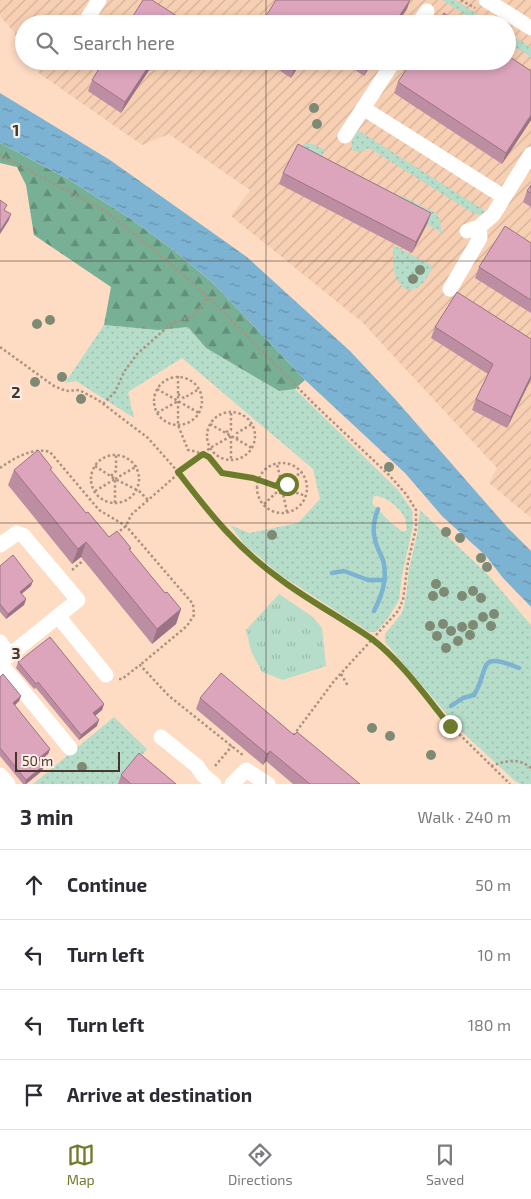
<!DOCTYPE html>
<meta charset="utf-8">
<style>
body{margin:0;font-family:"Exo 2",sans-serif;background:#f2f2f3;color:#2b2b33}
.scale{position:absolute;left:15px;bottom:12px;width:105px;box-sizing:border-box;padding-left:5px;border:2px solid #45372e;border-top:0;font-size:14px;line-height:18px;white-space:nowrap;color:#45372e;-webkit-text-stroke:4px #fbede4;paint-order:stroke}
.stop{position:absolute;width:15px;height:15px;margin:-11px;border:4px solid #6c7c2b;border-radius:50%;background:#fff}
.stop.end{background:#6c7c2b;border-color:#fff;box-shadow:0 1px 5px #0008}
.list{margin:0;padding:0;list-style:none}
h2{display:flex;justify-content:space-between;align-items:center;height:65px;margin:0;padding:0 20px;font-size:21px}
h2 small{font-size:16px;font-weight:400;color:#7c7c81}
.list li{display:grid;grid-template-columns:32px 1fr auto;gap:15px;align-items:center;box-sizing:border-box;height:70px;padding:0 20px;border-top:1px solid #e1e1e2}
.list b{display:block;font-size:19px;white-space:nowrap}
.list em{font-size:16px;font-style:normal;color:#7c7c81}
.icon{flex:none;width:28px;height:28px;fill:none;stroke:currentColor;stroke-width:2;stroke-linecap:round;stroke-linejoin:round}
.map{position:relative;flex:none;width:531px;height:784px;overflow:hidden}
.search{position:absolute;background:#fff;box-shadow:0 2px 8px #0003;left:15px;right:15px;top:15px;height:55px;display:flex;align-items:center;gap:12px;box-sizing:border-box;padding:0 18px;border-radius:28px;color:#7c7c81;font-size:19px}
.sheet{height:345px;background:#fff}
nav{display:flex;justify-content:space-around;align-items:center;box-sizing:border-box;height:70px;border-top:1px solid #e1e1e2;background:#fff;font-size:14px;color:#7c7c81}
nav a{display:grid;justify-items:center;gap:2px}
nav .on{color:#6c7c2b}
.map>svg:first-child{display:block}
.industrial{fill:url(#industrial-furrows)}
.grass{fill:url(#grass-dots);fill-rule:evenodd}
.forest{fill:url(#forest-firs)}
.park{fill:url(#park-tufts)}
.water{fill:url(#water-ripples)}
.lines{fill:none;stroke-linecap:round;stroke-linejoin:round}
.stream{stroke:#7db3d2;stroke-width:4.5}
.path{stroke:#ab9281;stroke-width:2.5;stroke-dasharray:2.5 2.5;stroke-linecap:butt}
.minor{stroke:#fff;stroke-width:15}
.tree{fill:#7f8a74}
.wall{fill:#bd8ea2}
.shaded-wall{fill:#9a7484}
.building{fill:#dca5bc;stroke:#9a7484}
.route{stroke:#6c7c2b;stroke-width:6}
.grid{fill:none;stroke:#45372e;stroke-width:1;stroke-opacity:0.55}
.grid-label{font-size:16px;text-anchor:middle;font-weight:bold;fill:#45372e;stroke:#fbede4;stroke-width:4.5;stroke-linejoin:round;paint-order:stroke}
</style>
<div class="map">
<svg width="531" height="784" viewBox="0 0 531 784">
<defs>
<pattern id="industrial-furrows" width="10" height="10" patternUnits="userSpaceOnUse" patternTransform="scale(1.25)"><rect width="10" height="10" fill="#f7cfb3"/><path d="M-1 1l2-2M0 10L10 0M9 11l2-2" fill="none" stroke="#d5b29a"/></pattern>
<pattern id="grass-dots" width="8" height="8" patternUnits="userSpaceOnUse" patternTransform="scale(1.25)"><rect width="8" height="8" fill="#b5ddc9"/><path d="M2 2h.1M6 6h.1" fill="none" stroke="#9dbead" stroke-width="1.8" stroke-linecap="round"/></pattern>
<pattern id="forest-firs" width="22" height="20" patternUnits="userSpaceOnUse" patternTransform="scale(1.25)"><rect width="22" height="20" fill="#77b095"/><path d="M5 1l3.5 6h-7zM16 11l3.5 6h-7z" fill="#63907a"/></pattern>
<pattern id="park-tufts" width="24" height="20" patternUnits="userSpaceOnUse" patternTransform="scale(1.25)"><rect width="24" height="20" fill="#b5ddc9"/><path d="M3 7l-1-3M5 7V3M7 7l1-3M15 17l-1-3M17 17v-4M19 17l1-3" fill="none" stroke="#9dbead"/></pattern>
<pattern id="water-ripples" width="26" height="14" patternUnits="userSpaceOnUse" patternTransform="scale(1.25)"><rect width="26" height="14" fill="#7db3d2"/><path d="M2 4q2-2 4 0t4 0M15 11q2-2 4 0t4 0" fill="none" stroke="#6892ab"/></pattern>
</defs>
<rect width="100%" height="100%" fill="#fedcc4"/>
<path class="industrial" d="M0 0H531V518L489 483 497 468 362 322 231 216 250 190 169 134 142 145 40 74 32 61H507V24H24V48L13 31 0 16Z"/>
<path class="grass" d="M442 0H455L493 24H479Z
M507 33 531 47V57L507 42Z
M356 129 487 212 479 215 473 213 369 148C348 159 349 144 356 129Z
M305 144H312L325 150 317 167 299 147Z
M400 195 436 213 440 220 442 236 439 231 428 225V222L393 205Z
M393 245 433 266C428 277 422 290 407 290 391 280 393 262 393 245Z
M104 325 158 330 188 327 206 348 279 391 295 389 398 490 412 510 413 526 402 575 399 600 388 618 376 632H369L279 574 244 544 230 525 249 533 298 523 320 499 313 469 182 358 128 392 134 418 76 381 65 383ZM374 496C385 495 400 508 405 518 406 521 406 526 407 530L403 532 391 523 372 503Z
M420 510 489 576 531 625V784H520L514 780 460 730 385 642V634L402 613 406 597 409 569 417 535Z
M114 717 147 749 118 784H33Z"/>
<path class="forest" d="M0 143 68 179 128 217 172 249 213 283 305 380 295 389 279 391 206 348 188 327 158 330 104 325 111 287 34 235 26 185 17 167 0 163Z"/>
<path class="park" d="M279 594 313 617 322 628 326 666 283 680 262 672 251 651 246 630Z"/>
<path class="water" d="M0 93 110 160 247 257 350 351 395 399 507 527 531 551V607L503 578 486 556 442 516 405 473 305 380 213 283 172 249 128 217 68 179 0 143Z"/>
<g class="lines">
<path class="stream" d="M332 573 344 571 368 580H385
M374 611C381 597 387 582 384 565 384 561 381 555 379 551 372 535 372 525 378 509
M451 706 463 698 474 695C490 669 476 650 519 668"/>
<path class="path" d="M461 0 475 8
M0 155 107 212 166 260 193 283 221 310 314 404 389 475 406 494 416 510V528L408 562 403 600 398 611 334 681 293 736
M0 347 54 386 66 391 79 390 98 400 148 438 179 473 227 534 252 558 280 580 373 640 407 673 451 726 510 784
M178 376V425L188 450C205 452 212 461 222 473L253 478 276 486 281 481 277 464
M154 401a24 24 0 1 1 48 0a24 24 0 1 1-48 0Z
M157 389 199 413
M178 394 184 398 199 389
M103 404 115 392 124 372 137 354 172 323 193 316 208 298
M207 436a24 24 0 1 1 48 0a24 24 0 1 1-48 0Z
M157 413 178 401
M210 424 252 448
M226 432 231 430V412
M231 436V459
M237 439V433L252 424
M91 479a24 24 0 1 1 48 0a24 24 0 1 1-48 0Z
M257 488a25 25 0 1 1 50 0a25 25 0 1 1-50 0Z
M95 466 115 479V503
M0 468C14 458 33 447 50 452L99 510 126 526 193 604 194 615 187 626 140 665
M111 476 116 471V454
M115 479 137 466
M281 481 287 484 301 472
M95 491 115 479 139 491 148 500
M283 494 288 490 306 496
M264 504 277 492 283 494 287 512
M116 534 126 526 131 515 179 473 210 448 231 436
M72 570 85 559
M341 674 348 686
M119 679H122L140 665 169 696 244 756
M215 766 232 746
M491 766C506 761 518 757 531 768"/>
<path class="minor" d="M486 0 531 28
M84 24 99 0
M418 24 427 11
M363 108 504 197
M345 136 394 61
M467 231 479 227 493 215 531 154
M450 289 480 238 479 227
M0 545 17 533 23 535 78 600 0 663
M58 616 106 675
M0 642 9 655
M0 663 70 748
M161 737 197 766 203 775 214 784
M0 775 8 784
M232 784 246 770 268 784"/>
</g>
<g class="tree">
<circle cx="314" cy="108" r="5"/>
<circle cx="317" cy="124" r="5"/>
<circle cx="420" cy="270" r="5"/>
<circle cx="413" cy="279" r="5"/>
<circle cx="50" cy="320" r="5"/>
<circle cx="37" cy="324" r="5"/>
<circle cx="62" cy="377" r="5"/>
<circle cx="35" cy="382" r="5"/>
<circle cx="81" cy="399" r="5"/>
<circle cx="389" cy="467" r="5"/>
<circle cx="446" cy="532" r="5"/>
<circle cx="272" cy="535" r="5"/>
<circle cx="460" cy="538" r="5"/>
<circle cx="481" cy="558" r="5"/>
<circle cx="487" cy="567" r="5"/>
<circle cx="436" cy="584" r="5"/>
<circle cx="473" cy="591" r="5"/>
<circle cx="444" cy="592" r="5"/>
<circle cx="433" cy="596" r="5"/>
<circle cx="462" cy="596" r="5"/>
<circle cx="481" cy="598" r="5"/>
<circle cx="494" cy="614" r="5"/>
<circle cx="483" cy="617" r="5"/>
<circle cx="443" cy="624" r="5"/>
<circle cx="473" cy="625" r="5"/>
<circle cx="430" cy="626" r="5"/>
<circle cx="491" cy="626" r="5"/>
<circle cx="462" cy="627" r="5"/>
<circle cx="451" cy="631" r="5"/>
<circle cx="470" cy="635" r="5"/>
<circle cx="437" cy="636" r="5"/>
<circle cx="458" cy="641" r="5"/>
<circle cx="446" cy="648" r="5"/>
<circle cx="372" cy="728" r="5"/>
<circle cx="390" cy="736" r="5"/>
<circle cx="431" cy="755" r="5"/>
<circle cx="82" cy="767" r="5"/>
</g>
<path class="wall" d="M104 61H155L121 113 88 91 92 80Z
M265 61H302L291 78Z
M341 61H373L364 76Z
M398 82 531 120 502 164 394 93Z
M283 173 431 213 427 224 412 253 279 184Z
M531 185V207L523 202 527 191Z
M531 243V313L475 278 479 267Z
M435 327 531 379 507 428 472 410 476 399 488 374 431 338Z
M14 470 51 471 86 513 109 537 131 548 130 551 165 593 181 609 176 624 152 644 81 557 72 564 8 485Z
M0 566 31 586 21 594 26 599 24 605 6 619 0 612Z
M18 662 104 704 102 710 95 716 97 726 79 740 36 688 34 689 16 668Z
M0 677 21 696 19 701 14 706 50 749 48 754 40 761 44 765 42 771 26 784H23L0 756Z
M200 698 294 735 360 784H293L266 761 263 765 196 709Z
M121 775 176 784H118Z"/>
<path class="shaded-wall" d="M410 0 407 9 397 24H394Z
M152 61H155L121 113 125 102Z
M299 61H302L291 78 295 67Z
M370 61H373L364 76 368 65Z
M531 115V120L502 164 506 153Z
M431 213 427 224 412 253 416 242Z
M11 214 9 220 0 234V231Z
M531 376V379L507 428 511 417Z
M86 542 81 557 72 564 78 549Z
M33 581 31 586 18 597 20 592Z
M26 599 24 605 6 619 8 614Z
M181 609 176 624 152 644 157 629Z
M21 696 19 701 11 709 13 703Z
M104 704 102 710 91 719 93 713Z
M99 720 97 726 79 740 81 735Z
M50 749 48 754 36 764 38 759Z
M270 751 266 761 263 765 267 754Z
M44 765 42 771 26 784H25L26 780Z"/>
<path class="building" d="M143 0H152L180 18 176 24H128Z
M276 0H410L394 24H261Z
M444 13 459 24H437Z
M507 55 531 71V115L506 153 398 82 412 61H507Z
M104 61H152L125 102 92 80Z
M286 61H299L295 67Z
M362 61H370L368 65Z
M298 144 431 213 416 242 283 173Z
M531 185V193L527 191Z
M0 200 7 205 4 210 11 214 0 231Z
M505 226 531 243V300L479 267Z
M457 292 531 339V376L511 417 476 399 493 364 435 327Z
M38 450 52 468 50 469 86 513 88 512 109 537 117 531 131 548 129 549 165 593 167 592 181 609 157 629 86 542 78 549 14 470Z
M13 555 33 581 20 592 26 599 8 614 0 604V566Z
M50 637 104 704 93 713 99 720 81 735 38 682 36 684 18 662Z
M221 673 294 735 297 732 360 784H310L270 751 267 754 200 698Z
M3 674 21 696 13 703 50 749 38 759 44 765 26 780 0 748V677Z
M139 753 176 784H131L121 775Z"/>
<g class="lines">
<path class="route" d="M287 484 281 481 276 486 253 478 222 473 209 457 203 454 178 472C210 514 237 548 280 579 309 601 342 618 372 639 401 661 427 698 450 726"/>
</g>
<path class="grid" d="M266 0V24M266 61V784M0 261H531M0 523H531"/>
<g class="grid-label">
<text x="16" y="136">1</text>
<text x="16" y="398">2</text>
<text x="16" y="659">3</text>
</g>
</svg>
<div class="scale">50 m</div>
<div class="stop" style="left:287px;top:484px"></div>
<div class="stop end" style="left:450px;top:726px"></div>
<div class="search"><svg class="icon" aria-label="search" viewBox="0 0 24 24"><circle cx="10" cy="10" r="6"/><path d="M15 15l6 6"/></svg>Search here</div>
</div>
<section class="sheet">
<h2>3 min<small>Walk · 240 m</small></h2>
<ul class="list">
<li><svg class="icon" aria-label="ahead" viewBox="0 0 24 24"><path d="M12 20V5M6 11l6-6 6 6"/></svg><div><b>Continue</b></div><em>50 m</em></li>
<li><svg class="icon" aria-label="left" viewBox="0 0 24 24"><path d="M17 20v-9H6M10 6l-5 5 5 5"/></svg><div><b>Turn left</b></div><em>10 m</em></li>
<li><svg class="icon" aria-label="left" viewBox="0 0 24 24"><path d="M17 20v-9H6M10 6l-5 5 5 5"/></svg><div><b>Turn left</b></div><em>180 m</em></li>
<li><svg class="icon" aria-label="arrive" viewBox="0 0 24 24"><path d="M6 21V4h12l-3 4 3 4H6"/></svg><div><b>Arrive at destination</b></div></li>
</ul>
</section>
<nav>
<a class="on"><svg class="icon" aria-label="map" viewBox="0 0 24 24"><path d="M3 6l6-2 6 2 6-2v14l-6 2-6-2-6 2zM9 4v14M15 6v14"/></svg>Map</a>
<a><svg class="icon" aria-label="directions" viewBox="0 0 24 24"><path d="M12 3l9 9-9 9-9-9zM9 14v-3h6M13 9l2 2-2 2"/></svg>Directions</a>
<a><svg class="icon" aria-label="saved" viewBox="0 0 24 24"><path d="M7 4h10v16l-5-4-5 4z"/></svg>Saved</a>
</nav>
